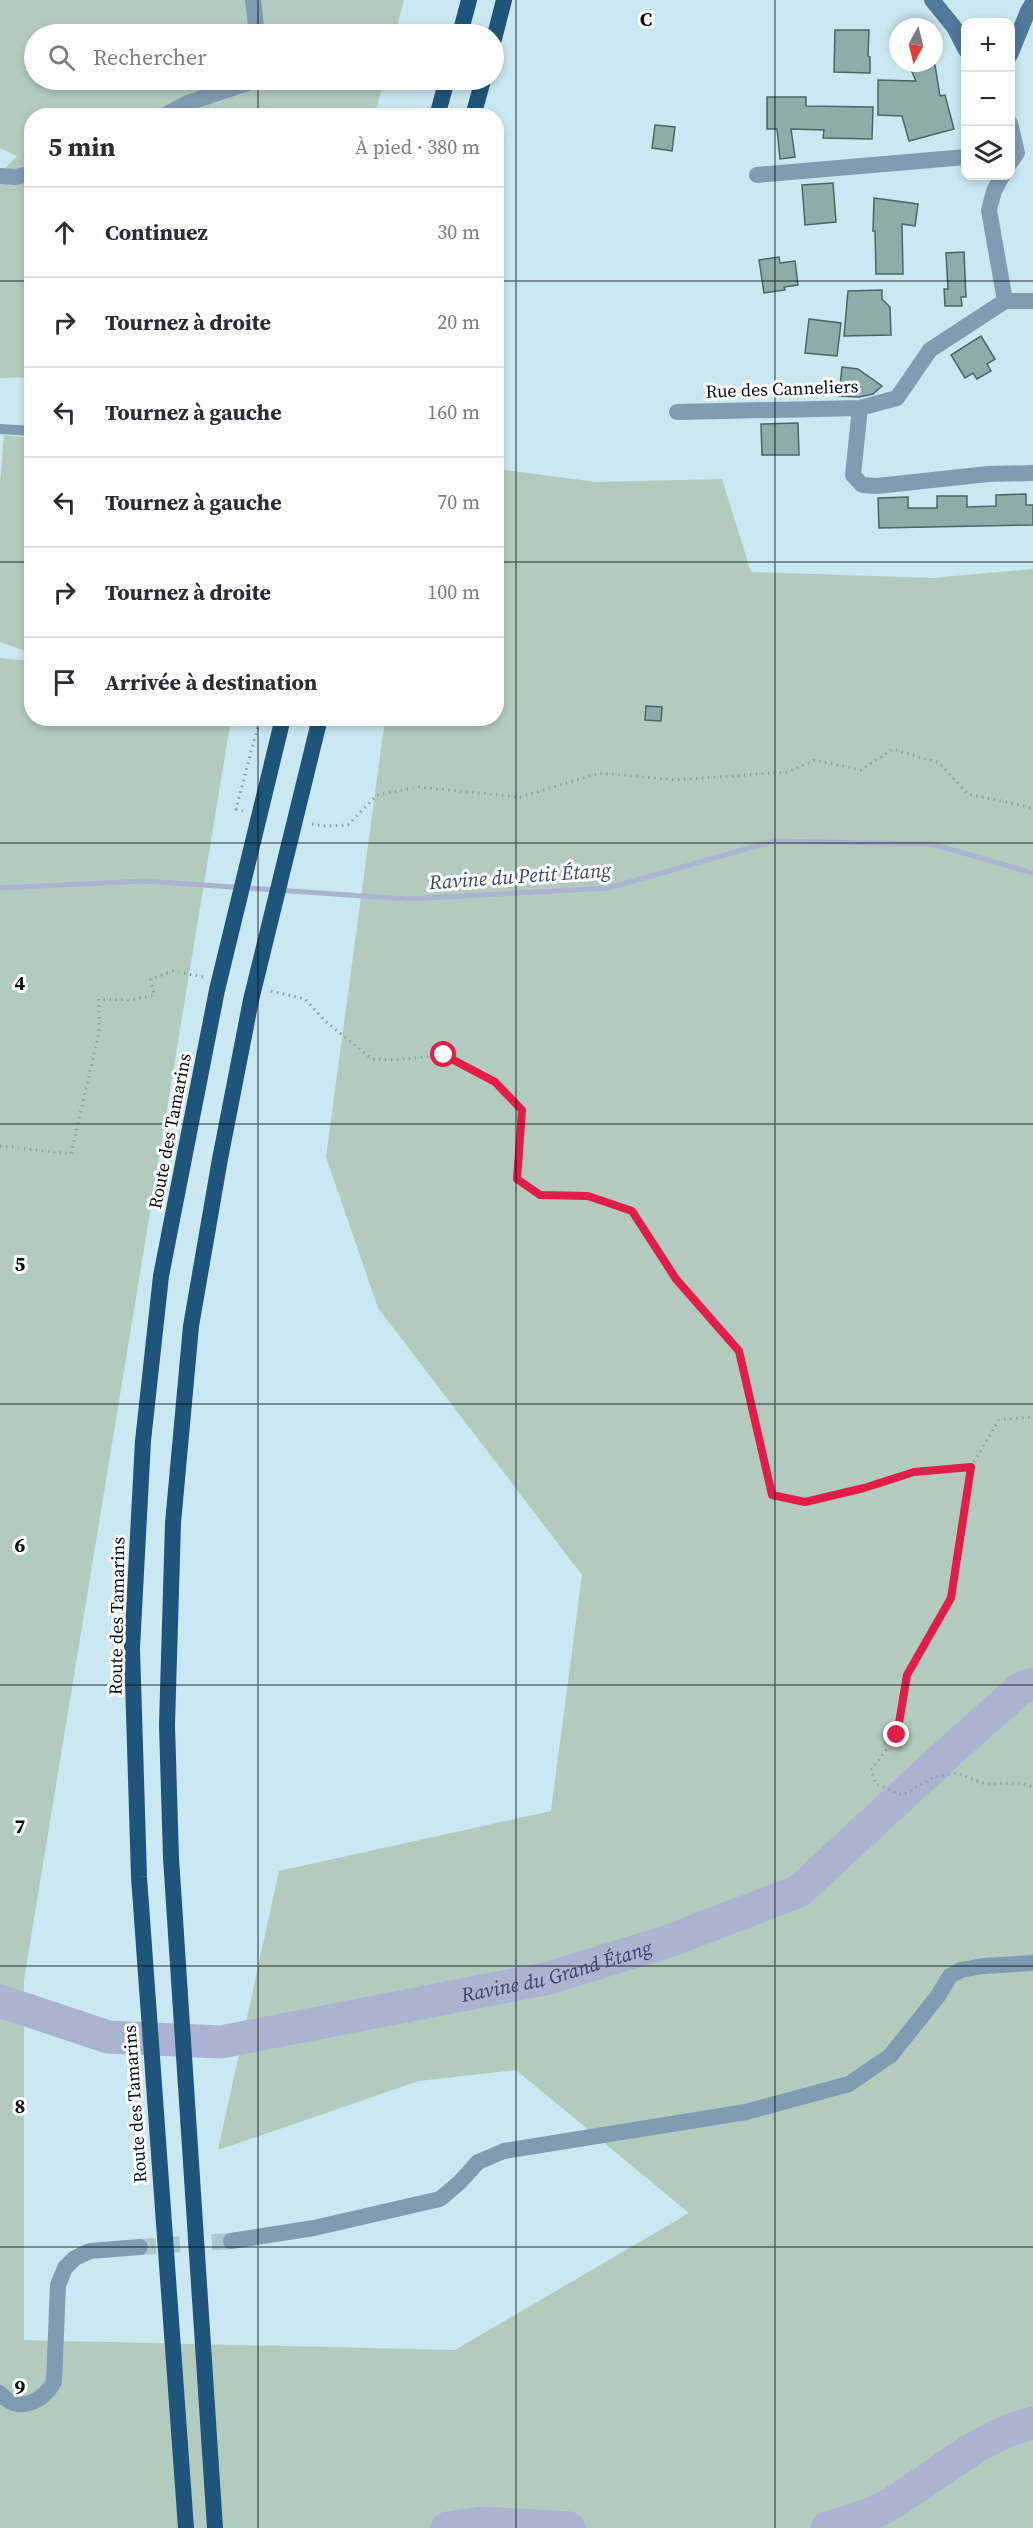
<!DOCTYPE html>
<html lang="fr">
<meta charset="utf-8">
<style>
body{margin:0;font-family:"Source Serif 4",serif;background:#f7f7f7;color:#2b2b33}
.controls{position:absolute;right:18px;top:18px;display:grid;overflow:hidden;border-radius:12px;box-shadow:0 3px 9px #0003}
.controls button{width:54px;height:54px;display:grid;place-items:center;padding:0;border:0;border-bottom:2px solid #e1e1e2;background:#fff;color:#2b2b33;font:30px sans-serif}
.compass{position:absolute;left:889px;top:18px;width:54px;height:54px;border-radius:50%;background:#fff;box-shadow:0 3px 9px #0003;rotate:187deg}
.stop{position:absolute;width:18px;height:18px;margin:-14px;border:4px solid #e11d48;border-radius:50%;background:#fff}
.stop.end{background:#e11d48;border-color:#fff;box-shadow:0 2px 6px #0008}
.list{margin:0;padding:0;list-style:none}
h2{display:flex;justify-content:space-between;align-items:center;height:78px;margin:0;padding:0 24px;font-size:26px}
h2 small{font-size:20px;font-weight:400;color:#7c7c81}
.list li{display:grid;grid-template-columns:39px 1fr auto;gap:18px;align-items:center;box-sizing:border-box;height:90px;padding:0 24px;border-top:2px solid #e1e1e2}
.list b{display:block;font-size:22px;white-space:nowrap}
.list em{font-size:20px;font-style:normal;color:#7c7c81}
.icon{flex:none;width:33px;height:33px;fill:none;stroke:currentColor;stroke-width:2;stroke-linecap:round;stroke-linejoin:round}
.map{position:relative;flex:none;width:1033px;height:2528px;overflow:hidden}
.search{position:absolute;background:#fff;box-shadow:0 3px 9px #0003;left:24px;top:24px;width:480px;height:66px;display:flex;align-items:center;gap:15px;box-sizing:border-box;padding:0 21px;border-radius:33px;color:#7c7c81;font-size:22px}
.panel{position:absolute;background:#fff;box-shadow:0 3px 9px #0003;left:24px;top:108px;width:480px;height:618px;border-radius:24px}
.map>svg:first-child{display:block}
.green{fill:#b3cbbf}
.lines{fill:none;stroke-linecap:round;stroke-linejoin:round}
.stream{stroke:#aab4d0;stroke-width:5}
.river{stroke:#aab4d0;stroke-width:33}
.building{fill:#8eacaa;stroke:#4a6765;stroke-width:1.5}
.minor-tunnel{stroke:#acc7cf;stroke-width:16;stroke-dasharray:16 8;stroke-linecap:butt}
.path{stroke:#889fa6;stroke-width:3;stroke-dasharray:1.5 4.5;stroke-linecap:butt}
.service{stroke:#809cb3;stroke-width:10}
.minor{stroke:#809cb3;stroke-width:16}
.secondary{stroke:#50799a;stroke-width:16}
.trunk{stroke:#20557b;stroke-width:16}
.route{stroke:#e11d48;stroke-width:8}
.grid{fill:none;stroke:#040d10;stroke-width:1.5;stroke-opacity:0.55}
.labels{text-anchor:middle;stroke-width:6;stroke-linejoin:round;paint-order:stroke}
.street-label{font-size:18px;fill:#040d10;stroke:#fff}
.water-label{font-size:20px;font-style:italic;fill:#38446e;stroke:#fff}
.grid-label{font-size:20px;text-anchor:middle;font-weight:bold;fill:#040d10;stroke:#fff;stroke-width:6;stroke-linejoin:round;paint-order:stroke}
</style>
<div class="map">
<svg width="1033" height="2528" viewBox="0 0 1033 2528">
<rect width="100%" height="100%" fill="#cae8f1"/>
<path class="green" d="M0 0H404L395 34H34V80H384L375 115 32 116 31 377 0 378V173L17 156 0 148Z
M4 435 31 438V653L0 642V484Z
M497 469 596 482 722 479 751 572 933 578 1033 569V2528H0V658L31 661 32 718 231 719 24 1980V2340L455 2350 689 2213 516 2070 419 2081 218 2150 279 1871 551 1811 582 1575 378 1308 326 1157 385 719 496 718Z"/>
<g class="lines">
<path class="stream" d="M0 888 145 881 407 899 609 888 774 841 932 844 1033 873"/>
<g class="river">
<path id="s1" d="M0 2001 108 2037 221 2042 549 1978 669 1941 799 1891 947 1754 1021 1688 1033 1684"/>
<path d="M447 2528 482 2523 569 2528"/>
<path d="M827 2528C849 2521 872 2515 892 2503 935 2477 983 2434 1033 2423"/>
</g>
</g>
<path class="building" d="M835 30H869L868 56 870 57V73L834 72Z
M908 63H930L935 65 940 96 945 95 954 129 909 141 902 116 878 115V80L916 81Z
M767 97H806V106L873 107 872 139 823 138 824 130 791 129 795 157 780 159 777 129H767Z
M655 125 675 127 672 151 652 148Z
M833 183 836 222 805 225 802 185Z
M874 198 918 204 915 226 902 224 903 274H876L875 231H873Z
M964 252 966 297H961L962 306H945L944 289H948L946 253Z
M779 257 780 263 795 261 798 285 784 287 785 290 764 293 759 260Z
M882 290V299L890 307 891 335 844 336 848 291Z
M809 319 841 323 837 356 805 353Z
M981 336 995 359 987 364 991 371 977 379 973 373 965 378 951 355Z
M842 367 858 369 882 386 873 394 859 397 839 396Z
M798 423 799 455H762L761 424Z
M1026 494V505H1033V525L879 528 878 498 908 497V508H937V496H967V507L996 506V495Z
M646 706 662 707 661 721 645 720Z"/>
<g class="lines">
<path class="minor-tunnel" d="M140 2247 231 2241"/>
<path class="path" d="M243 811 236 809 260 718
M312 824 324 826 348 825 377 795 418 787 520 797 600 773 676 780 788 772 815 760 861 770 893 749 939 763 968 794 1033 808
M271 991 305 999 325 1021 372 1059 394 1060 444 1055 495 1082 522 1110 517 1179 540 1195 588 1196 632 1211 676 1279 739 1351 772 1495 805 1502 864 1488 914 1472 971 1467 999 1420 1033 1417
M0 1146 71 1154 99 1032V999L131 1000 154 995 151 979 173 971 203 977
M971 1467 951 1598 907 1675 897 1735 871 1770 876 1784 903 1795 934 1777 957 1773 985 1784 1018 1783 1033 1787"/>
<path class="service" d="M0 429 32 431"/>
<path class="minor" d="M253 0 257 34
M163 116 188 103 248 83 250 80
M1010 123 1017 153 1010 163
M757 175 966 157
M0 176 16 177 32 173
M1005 301H1033
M860 408 853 475 862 485 877 486 988 474 1033 473
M677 412 860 408 897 398 930 350 1005 301 989 210 994 191 1002 176
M231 2241 314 2228 440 2199 460 2182 478 2162 504 2151 746 2112 849 2084 891 2055 938 1996 950 1976 961 1970 983 1966 1033 1963
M0 2393C18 2415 43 2401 54 2382L58 2285 65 2268 75 2258 90 2251 140 2247"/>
<path class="secondary" d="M932 0 954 27 966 50
M1010 55 1028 11 1033 3"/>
<path class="trunk" d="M460 34 469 0
M494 39 504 0
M437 116 447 80
M473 116 483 80
M186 2528 139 1877 132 1648 143 1441 161 1276 217 990 283 718
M215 2528 171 1858 167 1725 173 1523 191 1326 220 1159 251 1000 320 718"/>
</g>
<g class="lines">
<path class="route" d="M444 1055 495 1082 522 1110 517 1179 540 1195 588 1196 632 1211 676 1279 739 1351 772 1495 805 1502 864 1488 914 1472 971 1467 951 1598 907 1675 897 1735"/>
</g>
<path class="grid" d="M258 0V34M516 0V2528M775 0V2528M258 80V116M0 281H32M496 281H1033M0 562H32M496 562H1033M258 718V2528M0 843H1033M0 1124H1033M0 1404H1033M0 1685H1033M0 1966H1033M0 2247H1033"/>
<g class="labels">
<g class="street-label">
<text transform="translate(782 389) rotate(-2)" y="6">Rue des Canneliers</text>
<text transform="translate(170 1131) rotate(-79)" y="6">Route des Tamarins</text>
<text transform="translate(117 1616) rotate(-89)" y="6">Route des Tamarins</text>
<text transform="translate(135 2104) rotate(-94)" y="6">Route des Tamarins</text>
</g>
<g class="water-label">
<text transform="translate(520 876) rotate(-4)" y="7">Ravine du Petit Étang</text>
<text dy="7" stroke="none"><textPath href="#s1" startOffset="570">Ravine du Grand Étang</textPath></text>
</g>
</g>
<g class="grid-label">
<text x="646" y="26">C</text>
<text x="20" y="990">4</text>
<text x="20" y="1271">5</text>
<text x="20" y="1552">6</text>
<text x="20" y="1833">7</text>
<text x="20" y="2113">8</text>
<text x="20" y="2394">9</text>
</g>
</svg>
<div class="controls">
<button>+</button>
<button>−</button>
<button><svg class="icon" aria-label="layers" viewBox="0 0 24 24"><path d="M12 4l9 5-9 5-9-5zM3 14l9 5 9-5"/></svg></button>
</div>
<svg class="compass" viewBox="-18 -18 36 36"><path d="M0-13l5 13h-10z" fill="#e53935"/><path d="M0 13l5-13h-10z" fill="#7c7c81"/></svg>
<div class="stop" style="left:444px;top:1055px"></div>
<div class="stop end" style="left:897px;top:1735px"></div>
<div class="search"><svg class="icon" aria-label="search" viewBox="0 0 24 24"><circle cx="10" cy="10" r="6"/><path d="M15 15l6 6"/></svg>Rechercher</div>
<section class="panel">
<h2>5 min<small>À pied · 380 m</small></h2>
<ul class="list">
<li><svg class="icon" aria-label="ahead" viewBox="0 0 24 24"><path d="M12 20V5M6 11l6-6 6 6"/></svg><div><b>Continuez</b></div><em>30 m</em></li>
<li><svg class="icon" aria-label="right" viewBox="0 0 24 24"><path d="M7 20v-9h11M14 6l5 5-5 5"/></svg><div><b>Tournez à droite</b></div><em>20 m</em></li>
<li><svg class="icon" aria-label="left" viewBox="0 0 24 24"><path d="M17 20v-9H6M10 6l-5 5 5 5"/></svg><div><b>Tournez à gauche</b></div><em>160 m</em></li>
<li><svg class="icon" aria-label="left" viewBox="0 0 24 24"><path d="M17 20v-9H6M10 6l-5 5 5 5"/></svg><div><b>Tournez à gauche</b></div><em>70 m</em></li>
<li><svg class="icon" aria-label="right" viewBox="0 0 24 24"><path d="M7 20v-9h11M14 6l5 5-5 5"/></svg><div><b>Tournez à droite</b></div><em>100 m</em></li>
<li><svg class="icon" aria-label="arrive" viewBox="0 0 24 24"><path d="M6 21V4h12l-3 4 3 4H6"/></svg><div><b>Arrivée à destination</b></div></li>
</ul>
</section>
</div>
